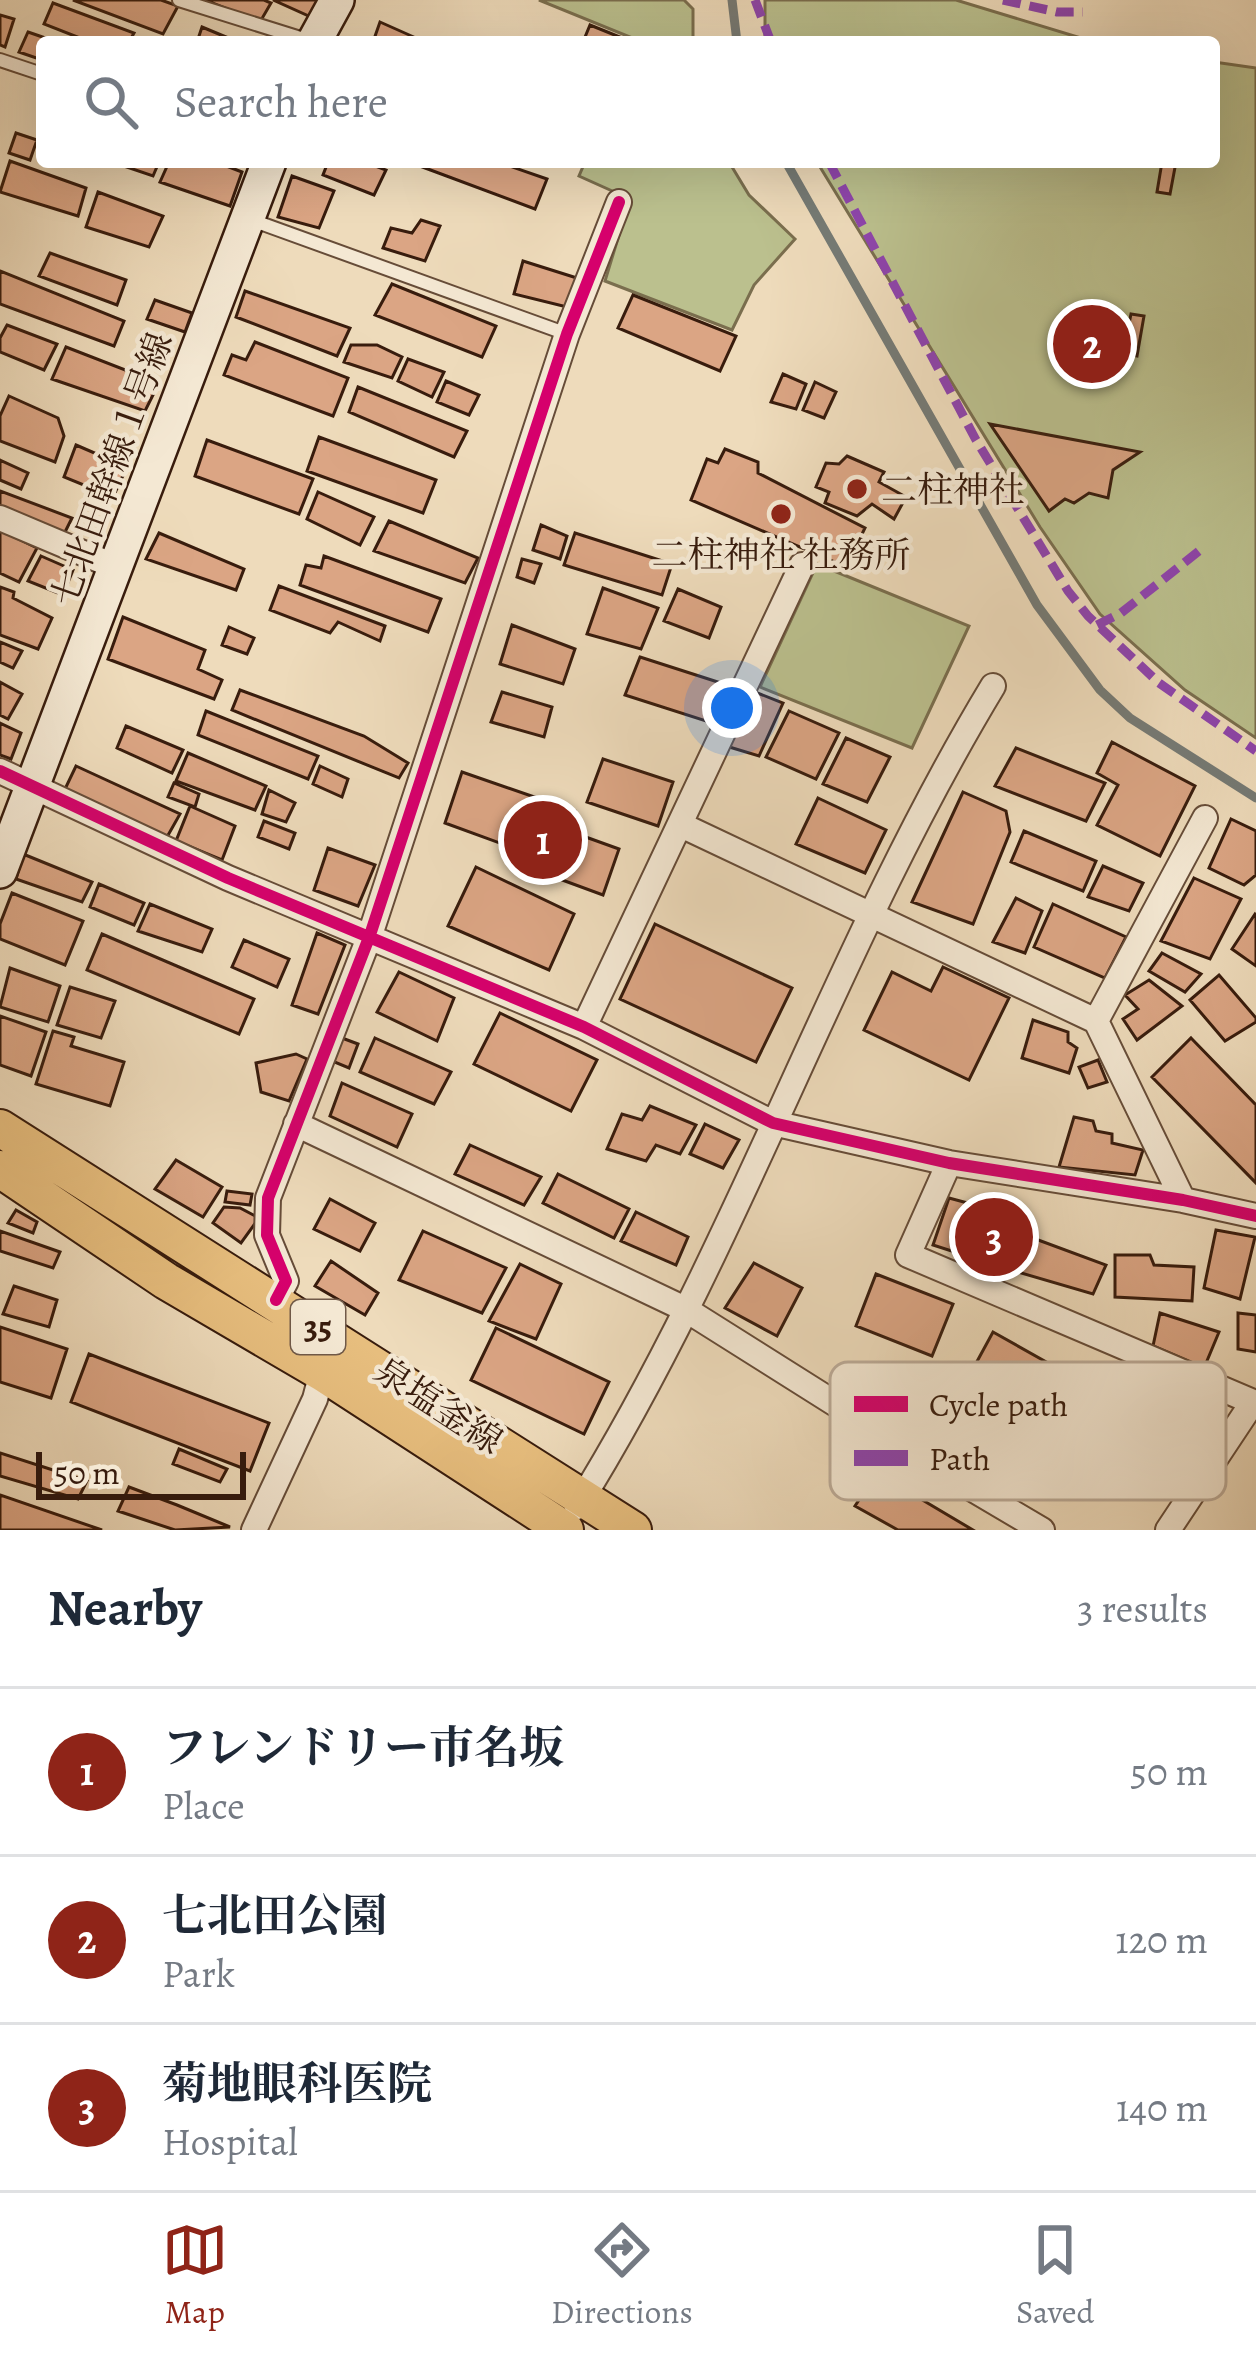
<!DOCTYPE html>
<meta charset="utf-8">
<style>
body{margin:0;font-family:Alegreya,"Noto Serif JP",serif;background:#f6f6f7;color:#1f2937}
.scale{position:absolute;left:36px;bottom:30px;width:210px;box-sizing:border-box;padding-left:12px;border:6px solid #381c0d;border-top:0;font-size:33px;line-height:42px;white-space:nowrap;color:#381c0d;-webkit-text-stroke:9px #f4e8d3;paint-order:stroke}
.you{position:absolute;left:732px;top:708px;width:42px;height:42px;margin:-30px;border:9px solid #fff;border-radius:50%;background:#1a73e8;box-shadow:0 0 0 18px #1a73e833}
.badge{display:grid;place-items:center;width:78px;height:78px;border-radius:50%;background:#8f2418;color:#fff;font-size:39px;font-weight:700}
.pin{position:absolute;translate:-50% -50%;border:6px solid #fff;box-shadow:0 3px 12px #0006}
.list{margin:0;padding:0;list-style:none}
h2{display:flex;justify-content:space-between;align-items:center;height:156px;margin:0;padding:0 48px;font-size:51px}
h2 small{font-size:39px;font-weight:400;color:#747a83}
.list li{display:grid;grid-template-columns:78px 1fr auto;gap:36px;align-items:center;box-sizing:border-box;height:168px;padding:0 48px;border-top:3px solid #e0e1e3}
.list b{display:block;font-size:45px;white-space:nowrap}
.list p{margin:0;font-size:39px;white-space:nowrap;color:#747a83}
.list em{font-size:39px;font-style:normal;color:#747a83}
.icon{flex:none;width:66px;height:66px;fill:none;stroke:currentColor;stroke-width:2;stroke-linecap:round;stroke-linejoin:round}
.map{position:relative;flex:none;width:1256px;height:1530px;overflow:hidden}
.search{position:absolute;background:#fff;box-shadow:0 12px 48px #0002;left:36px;right:36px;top:36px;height:132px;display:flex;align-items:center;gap:30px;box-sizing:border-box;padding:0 42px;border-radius:12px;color:#747a83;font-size:45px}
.sheet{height:660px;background:#fff}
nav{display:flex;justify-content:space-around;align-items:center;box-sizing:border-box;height:168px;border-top:3px solid #e0e1e3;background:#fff;font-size:33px;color:#747a83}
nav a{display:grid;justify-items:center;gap:6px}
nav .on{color:#8f2418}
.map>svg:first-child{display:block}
.green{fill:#bbc08e;stroke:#7a6e4e;stroke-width:3}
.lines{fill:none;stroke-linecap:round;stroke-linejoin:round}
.stream{stroke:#757a75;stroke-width:9}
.building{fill:#dba584;stroke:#381c0d;stroke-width:3}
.lane-casing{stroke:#664c38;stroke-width:16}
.street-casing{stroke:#664c38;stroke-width:28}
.secondary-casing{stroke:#381c0d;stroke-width:38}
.primary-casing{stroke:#381c0d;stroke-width:40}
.lane{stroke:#f4e8d3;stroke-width:12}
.street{stroke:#f4e8d3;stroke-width:24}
.secondary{stroke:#f4e8d3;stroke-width:33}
.primary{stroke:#e7be7e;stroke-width:36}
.quiet{stroke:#8e44ad;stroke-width:9;stroke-dasharray:18 9;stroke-linecap:butt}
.cycleway-casing{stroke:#f4e8d3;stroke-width:20}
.cycleway{stroke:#d6006c;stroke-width:12}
.poi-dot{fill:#8f2418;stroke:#f4e8d3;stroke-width:4.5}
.labels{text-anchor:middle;stroke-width:9;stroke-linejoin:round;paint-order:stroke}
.shield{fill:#f4e8d3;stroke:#705948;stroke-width:3}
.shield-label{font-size:33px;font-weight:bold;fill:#381c0d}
.street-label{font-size:36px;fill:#381c0d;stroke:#f4e8d3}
.poi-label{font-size:36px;fill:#381c0d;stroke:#f4e8d3;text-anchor:start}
.key{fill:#f4e8d3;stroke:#bcab98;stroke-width:3}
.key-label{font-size:33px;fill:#381c0d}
</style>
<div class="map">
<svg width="1256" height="1530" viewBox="0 0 1256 1530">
<rect width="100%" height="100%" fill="#eedbbb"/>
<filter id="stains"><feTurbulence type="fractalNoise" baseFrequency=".00167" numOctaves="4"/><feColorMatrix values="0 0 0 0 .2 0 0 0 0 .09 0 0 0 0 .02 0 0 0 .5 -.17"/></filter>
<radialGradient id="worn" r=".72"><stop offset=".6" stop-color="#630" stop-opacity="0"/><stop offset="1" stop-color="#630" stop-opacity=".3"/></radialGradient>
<path class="green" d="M539 0H684L693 9V42H642Z
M765 0H956L1094 42H765Z
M1214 62 1256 68V738L1185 690 1100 614 1040 527 817 162H1214Z
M585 162H729L749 195 795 239 754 285 732 330 605 281 630 199 579 176Z
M817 564 969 626 912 748 760 687Z"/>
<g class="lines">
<path class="stream" d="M732 0 737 42
M786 162 1037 605 1100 690 1130 718 1256 798"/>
</g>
<path class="building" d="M73 0H161L178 6 163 34Z
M205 0H264L271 3 260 22Z
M273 0H319L311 17Z
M53 3 134 33 129 42H90L44 24Z
M0 15 14 19 5 47 0 45Z
M380 22 425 42H373Z
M590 25 632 42H583Z
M202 27 238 42H197Z
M28 32 57 42H42V60L19 52Z
M16 133 37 140 30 160 9 153Z
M10 161 86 188 78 216 0 192Z
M112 162H159L153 176Z
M169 162H216L242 172 230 206 160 182Z
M328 162H365L386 170 374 195 323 175Z
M409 162H498L547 179 535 209Z
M1162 162H1176L1170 194 1157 192Z
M292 176 334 191 319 228 278 217Z
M98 192 163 216 149 247 86 227Z
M421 220 440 226 425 261 383 248 391 228 412 233Z
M50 253 126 280 117 305 39 276Z
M523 261 580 279 567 307 514 294Z
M0 271 124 321 114 346 0 304Z
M392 284 496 326 482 357 375 315Z
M245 291 350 328 337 356 236 317Z
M633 295 736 336 720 371 618 328Z
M155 300 192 313 185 332 147 319Z
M1131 314 1144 316 1137 356 1123 353Z
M7 325 57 344 44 370 0 352V338Z
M255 342 348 378 333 416 224 375 232 355 246 360Z
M351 345H377L402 357 392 378 344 362Z
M66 347 159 383 145 411 52 379Z
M408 359 444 372 432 397 398 381Z
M783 374 806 384 796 409 771 402Z
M446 381 479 395 469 415 437 402Z
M815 382 836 392 824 418 803 410Z
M358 387 467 431 454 457 349 412Z
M9 396 58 418 64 436 55 462 0 441V416Z
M990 424 1140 452 1113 470 1108 498 1089 493 1074 503 1065 499 1049 511Z
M319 437 436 480 423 513 307 471Z
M207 440 313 479 299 514 195 476Z
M76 445 127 467 113 497 64 477Z
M725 449 758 462V473L865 528 846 567 691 500 707 459 718 463Z
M847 456 884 472 879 482 906 497 894 519 872 504 857 516 825 503 829 492 816 487 826 463 839 464Z
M0 460 28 473 21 489 0 480Z
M0 491 72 518 63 536 0 511Z
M318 492 374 517 360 545 307 519Z
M389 521 478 558 465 583 374 551Z
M541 525 567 536 560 559 533 550Z
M0 530 37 548 19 582 0 573Z
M159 533 244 569 236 590 146 559Z
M575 533 672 564 662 595 564 565Z
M41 556 73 570 63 595 28 581Z
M324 556 441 599 428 632 300 585 306 565 321 568Z
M522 559 541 564 534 583 517 577Z
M279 586 385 626 380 641 338 622 330 633 270 610Z
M0 587 14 592 13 598 52 618 38 649 0 635Z
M603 588 658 608 641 649 587 634Z
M678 589 721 607 709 638 664 621Z
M123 617 205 650 198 669 222 680 214 699 108 659Z
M512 625 575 649 563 684 500 664Z
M229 627 254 638 247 654 222 645Z
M0 642 22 651 13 668 0 662Z
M640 657 724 684 709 722 625 695Z
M0 682 22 694 8 719 0 715Z
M240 690 364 736 408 763 399 778 232 710Z
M502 692 552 707 544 737 491 722Z
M755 692 783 703 759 756 726 746Z
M206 711 318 756 308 779 198 735Z
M789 711 839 733 816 779 766 757Z
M0 723 21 733 11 759 0 755Z
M126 726 183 750 172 773 117 748Z
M846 738 890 757 867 802 823 784Z
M1112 742 1195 786 1160 856 1097 825 1118 785 1097 773Z
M1016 748 1105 783 1086 821 995 786Z
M188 753 266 786 255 810 176 781Z
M603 759 673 782 658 826 587 802Z
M76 766 180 814 167 837 65 789Z
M320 766 348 779 342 797 313 784Z
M462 772 575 811 569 831 619 849 603 895 535 870 538 857 445 823Z
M174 783 199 794 195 807 168 797Z
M269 790 295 803 286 822 262 814Z
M963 792 1006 811 1010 832 973 924 912 902Z
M818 798 886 830 865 873 796 844Z
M190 806 235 826 222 860 176 841Z
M1231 819 1256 831V875L1244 885 1209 868Z
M264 821 295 833 289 849 258 837Z
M1024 831 1096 861 1083 891 1011 862Z
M328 848 375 865 358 906 314 890Z
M23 854 92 882 82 902 16 879Z
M1103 866 1143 883 1129 911 1088 897Z
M476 867 574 914 549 970 448 926Z
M1194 878 1241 899 1210 959 1161 941Z
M99 884 144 903 134 925 90 907Z
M12 893 83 921 65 965 0 939V924Z
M1016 898 1042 911 1025 953 993 942Z
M150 904 212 929 202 952 138 931Z
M1053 904 1126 937 1105 978 1034 947Z
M1255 914 1256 915V966L1232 949Z
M655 924 792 988 756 1062 620 999Z
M317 933 345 945 318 1014 292 1005Z
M102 934 254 999 239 1034 87 970Z
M244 940 289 959 277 987 232 967Z
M1162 953 1201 974 1185 992 1149 971Z
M943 967 1009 998 969 1080 864 1030 892 972 931 991Z
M10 968 60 986 48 1022 0 1007Z
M399 972 454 998 437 1041 377 1012Z
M1219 975 1256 1018V1022L1225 1041 1190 1000Z
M1149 980 1182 1006 1137 1040 1123 1019 1138 1009 1125 995Z
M70 987 115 1001 101 1038 57 1025Z
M500 1013 597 1060 571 1111 474 1064Z
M0 1016 46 1032 31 1076 0 1065Z
M1033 1020 1068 1032V1042L1077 1048 1069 1073 1022 1058Z
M53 1031 74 1037 71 1046 124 1062 110 1106 36 1084Z
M342 1038 358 1044 349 1068 332 1061Z
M375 1038 451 1072 434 1104 360 1072Z
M1191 1038 1256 1105V1183L1152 1077Z
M296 1054 307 1059 289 1101 261 1092 256 1063Z
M1098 1060 1107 1082 1088 1088 1079 1067Z
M342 1083 412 1114 397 1147 330 1116Z
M650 1106 696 1125 680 1154 656 1145 646 1161 607 1149 622 1114 642 1120Z
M1074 1117 1093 1121 1096 1131 1112 1134V1143L1143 1150 1135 1175 1059 1167Z
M705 1124 739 1140 723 1168 690 1154Z
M470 1145 541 1177 524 1205 455 1174Z
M176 1160 222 1187 203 1217 155 1189Z
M558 1174 629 1209 614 1238 543 1203Z
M227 1191 252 1194 250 1205 225 1202Z
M949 1198 1016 1216 998 1266 933 1245Z
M330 1199 375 1223 360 1251 314 1229Z
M224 1207 240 1208 259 1218 241 1243 213 1223Z
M16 1210 37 1222 33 1233 8 1223Z
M636 1212 688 1237 676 1265 621 1241Z
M1216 1230 1255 1237 1240 1299 1204 1288Z
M0 1231 60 1252 53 1268 0 1251Z
M423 1231 506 1268 482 1313 399 1280Z
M1022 1234 1106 1265 1093 1294 1011 1270Z
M1115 1255H1150L1154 1265 1194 1267 1192 1301 1115 1297Z
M331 1261 378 1293 365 1315 315 1286Z
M754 1263 802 1288 777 1336 725 1308Z
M520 1264 561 1284 536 1339 489 1321Z
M876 1274 953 1304 932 1356 856 1326Z
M14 1286 57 1300 49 1327 3 1314Z
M1160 1313 1219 1332 1204 1368 1153 1346Z
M1238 1313 1256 1315V1352L1238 1349Z
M0 1327 67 1349 51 1398 0 1382Z
M496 1328 609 1382 584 1434 471 1380Z
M993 1332 1114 1400 1094 1434 974 1367Z
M89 1354 269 1423 250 1471 71 1402Z
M179 1449 227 1469 220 1482 173 1464Z
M0 1453 87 1481 78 1499 0 1476Z
M877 1473 973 1530H898L855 1506Z
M129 1487 177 1505 230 1527 175 1530 118 1511Z
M0 1495 102 1530H0Z"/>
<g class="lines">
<defs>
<path id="lane" d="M179 0 313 42
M0 60 42 74
M249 219 567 334"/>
<path id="street" d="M0 518 116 567
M0 771 228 878 584 1027 773 1123 949 1163 1183 1200 1256 1216
M681 825 1096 1021
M584 1027 802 565
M296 1124 685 1309 942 1471 1042 1530
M949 1163 908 1255 1253 1402
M1183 1200 1096 1021 1205 818
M276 1300 286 1281 267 1235 268 1198 370 935 567 334 619 202
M577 1507C739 1247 834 949 993 686
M254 1530 315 1399 325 1361
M1168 1530 1253 1402 1256 1403"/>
<path id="secondary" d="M314 42 337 0
M0 871 269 162"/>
<path id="primary" d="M0 1128 633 1530
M0 1169 166 1281 323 1373 565 1530"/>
</defs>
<use href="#lane" class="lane-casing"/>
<use href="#street" class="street-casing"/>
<use href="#secondary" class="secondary-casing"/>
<use href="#primary" class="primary-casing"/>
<use href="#lane" class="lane"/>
<use href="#street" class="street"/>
<use href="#secondary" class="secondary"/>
<use href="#primary" class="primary"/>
<path class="quiet" d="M755 0 771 42
M1003 0 1057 12H1083
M829 162 976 440 1068 591 1088 616 1159 683 1256 751
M1097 625 1121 613 1199 551"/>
<defs>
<path id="cycleway" d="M0 771 228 878 584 1027 773 1123 949 1163 1183 1200 1256 1216
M276 1300 286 1281 267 1235 268 1198 370 935 567 334 619 202"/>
</defs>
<use href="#cycleway" class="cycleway-casing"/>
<use href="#cycleway" class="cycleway"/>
</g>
<g class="poi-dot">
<circle cx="857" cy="489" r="12"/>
<circle cx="781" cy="514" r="12"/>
</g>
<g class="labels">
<rect class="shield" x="291" y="1300" width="54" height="54" rx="9"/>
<g class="shield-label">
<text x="318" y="1339">35</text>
</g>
<g class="street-label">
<text transform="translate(111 469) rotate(-70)" y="13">七北田幹線１号線</text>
<text transform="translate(439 1405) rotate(33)" y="13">泉塩釜線</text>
</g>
<g class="poi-label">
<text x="881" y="502">二柱神社</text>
<text x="781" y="567" text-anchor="middle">二柱神社 社務所</text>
</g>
</g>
<rect x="830" y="1362" width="396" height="138" rx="18" class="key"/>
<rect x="854" y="1396" width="54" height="16" fill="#d6006c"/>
<rect x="854" y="1450" width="54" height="16" fill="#8e44ad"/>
<g class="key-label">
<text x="929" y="1416">Cycle path</text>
<text x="929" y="1470">Path</text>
</g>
<rect width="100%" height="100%" filter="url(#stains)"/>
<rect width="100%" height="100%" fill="url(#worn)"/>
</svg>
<div class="scale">50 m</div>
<div class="you"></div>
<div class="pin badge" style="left:543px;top:840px">1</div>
<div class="pin badge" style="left:1092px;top:344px">2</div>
<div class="pin badge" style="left:994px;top:1237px">3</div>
<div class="search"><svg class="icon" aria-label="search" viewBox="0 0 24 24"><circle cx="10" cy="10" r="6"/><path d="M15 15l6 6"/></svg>Search here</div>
</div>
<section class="sheet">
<h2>Nearby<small>3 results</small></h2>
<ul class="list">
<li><span class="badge">1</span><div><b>フレンドリー市名坂</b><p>Place</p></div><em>50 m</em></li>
<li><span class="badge">2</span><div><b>七北田公園</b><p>Park</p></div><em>120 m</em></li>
<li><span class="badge">3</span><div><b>菊地眼科医院</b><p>Hospital</p></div><em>140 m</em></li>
</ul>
</section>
<nav>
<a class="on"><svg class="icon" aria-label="map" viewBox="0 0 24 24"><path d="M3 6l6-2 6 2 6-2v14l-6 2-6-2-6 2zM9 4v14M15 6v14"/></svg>Map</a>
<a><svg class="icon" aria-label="directions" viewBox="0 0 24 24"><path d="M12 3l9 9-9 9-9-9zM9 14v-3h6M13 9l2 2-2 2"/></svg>Directions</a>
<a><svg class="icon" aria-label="saved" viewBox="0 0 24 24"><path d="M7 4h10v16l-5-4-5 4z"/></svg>Saved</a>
</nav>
